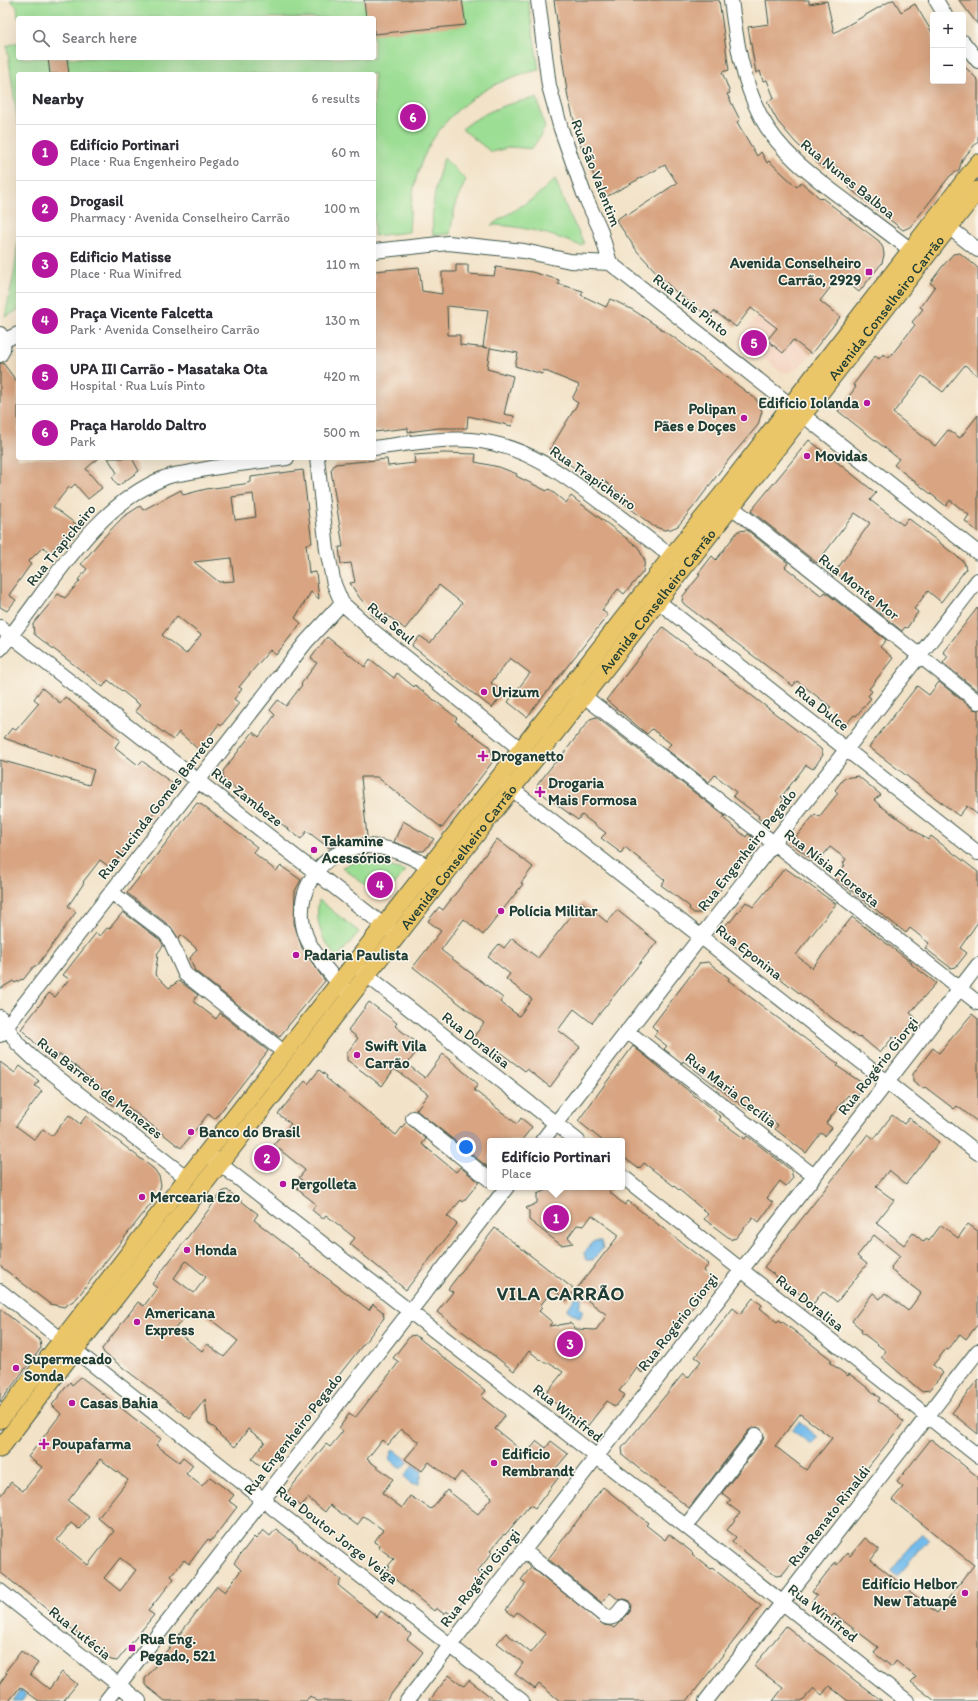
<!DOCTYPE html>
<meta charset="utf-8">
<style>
body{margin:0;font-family:Itim,sans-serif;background:#f7f7f7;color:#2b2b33}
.controls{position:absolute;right:12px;top:12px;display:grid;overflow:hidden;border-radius:4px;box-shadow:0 4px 16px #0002}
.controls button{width:36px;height:36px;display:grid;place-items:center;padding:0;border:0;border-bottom:1px solid #e1e1e2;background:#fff;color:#2b2b33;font:20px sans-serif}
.you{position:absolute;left:466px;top:1147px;width:14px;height:14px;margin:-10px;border:3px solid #fff;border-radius:50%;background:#1a73e8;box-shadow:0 0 0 6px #1a73e833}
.badge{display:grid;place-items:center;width:26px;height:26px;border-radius:50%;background:#b5179e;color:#fff;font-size:13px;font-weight:700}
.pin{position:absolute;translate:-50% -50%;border:2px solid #fff;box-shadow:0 1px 4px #0006}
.popup{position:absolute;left:487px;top:1138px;width:138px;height:52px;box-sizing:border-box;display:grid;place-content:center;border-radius:4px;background:#fff;filter:drop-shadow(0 1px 3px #0005);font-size:13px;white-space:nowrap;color:#7c7c81}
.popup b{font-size:15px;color:#2b2b33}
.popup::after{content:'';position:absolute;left:50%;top:100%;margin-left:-8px;border:8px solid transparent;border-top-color:#fff}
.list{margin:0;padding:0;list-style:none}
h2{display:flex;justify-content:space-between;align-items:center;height:52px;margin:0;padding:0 16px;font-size:17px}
h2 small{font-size:13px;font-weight:400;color:#7c7c81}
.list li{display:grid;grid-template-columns:26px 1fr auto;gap:12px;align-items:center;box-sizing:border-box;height:56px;padding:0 16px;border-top:1px solid #e1e1e2}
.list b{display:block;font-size:15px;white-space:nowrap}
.list p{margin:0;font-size:13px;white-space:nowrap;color:#7c7c81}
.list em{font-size:13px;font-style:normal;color:#7c7c81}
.icon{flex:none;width:22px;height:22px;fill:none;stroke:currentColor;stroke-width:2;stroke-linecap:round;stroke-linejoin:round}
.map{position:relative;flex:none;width:978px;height:1701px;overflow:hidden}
.search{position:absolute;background:#fff;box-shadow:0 4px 16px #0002;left:16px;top:16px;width:360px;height:44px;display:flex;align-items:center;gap:10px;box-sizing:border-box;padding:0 14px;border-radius:4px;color:#7c7c81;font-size:15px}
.panel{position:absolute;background:#fff;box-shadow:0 4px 16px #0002;left:16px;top:72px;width:360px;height:388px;border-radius:4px}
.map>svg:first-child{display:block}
.built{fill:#f4d3c0;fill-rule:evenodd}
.green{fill:#9dde95;stroke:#5e8e64}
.water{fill:#73bbeb;stroke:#497c90}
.building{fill:#d8a481;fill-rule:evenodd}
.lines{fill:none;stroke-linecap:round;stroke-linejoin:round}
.minor-casing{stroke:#3f564a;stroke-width:16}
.major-casing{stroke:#3f564a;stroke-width:19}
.minor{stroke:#fff;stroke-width:14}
.major{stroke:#ebc669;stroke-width:17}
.poi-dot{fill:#b5179e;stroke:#fbf7ec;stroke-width:1.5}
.labels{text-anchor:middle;stroke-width:3;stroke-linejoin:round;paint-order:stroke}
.street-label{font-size:15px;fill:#1f3d34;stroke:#fbf7ec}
.poi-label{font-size:15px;font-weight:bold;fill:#1f3d34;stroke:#fbf7ec;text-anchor:start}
.district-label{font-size:19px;font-weight:bold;letter-spacing:1px;fill:#1f3d34;stroke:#fbf7ec}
</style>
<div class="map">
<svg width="978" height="1701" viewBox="0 0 978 1701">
<rect width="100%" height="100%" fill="#fbf7ec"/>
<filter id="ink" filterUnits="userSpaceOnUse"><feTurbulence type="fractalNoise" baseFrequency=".025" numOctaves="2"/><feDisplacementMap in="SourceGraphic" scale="8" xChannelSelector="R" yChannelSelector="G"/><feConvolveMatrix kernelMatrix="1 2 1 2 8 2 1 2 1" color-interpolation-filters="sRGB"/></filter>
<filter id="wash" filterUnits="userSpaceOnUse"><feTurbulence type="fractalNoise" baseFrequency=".012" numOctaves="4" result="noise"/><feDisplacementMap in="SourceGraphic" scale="16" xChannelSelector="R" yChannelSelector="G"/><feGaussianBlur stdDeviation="0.9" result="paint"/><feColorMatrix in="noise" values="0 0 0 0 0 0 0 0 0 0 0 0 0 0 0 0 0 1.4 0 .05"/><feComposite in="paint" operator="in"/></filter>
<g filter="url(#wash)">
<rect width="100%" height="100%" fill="#f2e2c7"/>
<path class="built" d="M759 314 811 354 797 369 789 373 780 371 739 340ZM771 336 783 352 769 342 767 345 765 344Z"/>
<path class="green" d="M10 0H528L539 70C486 80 436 116 419 169 412 190 410 211 409 232L374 236V74H18V125L7 46 18 42V58H374V18H18L17 7Z
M537 98 545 128 532 149 512 147 491 152 462 129C484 111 510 102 537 98Z
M444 158 466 180 456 202 450 234 433 235C431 208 435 184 444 158Z
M555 179 568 212 584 243 581 246C554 235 521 225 491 225L534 198Z
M18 241V310L5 317 14 274Z
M359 861H372L405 871 383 899 342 867Z
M319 900 359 932 337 958C323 941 314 924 319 900Z"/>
<path class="water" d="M594 1241H601L603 1248 593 1260H586L584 1253Z
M576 1296 582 1299 579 1307 583 1311 580 1318 567 1310Z
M799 1422 818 1437 812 1445 792 1430Z
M393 1449 409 1461 403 1468H399L389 1459Z
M413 1465 422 1471 419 1484H411L405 1476Z
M922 1533 929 1539 897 1577 891 1571Z
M20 1690 26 1695 22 1701H12Z"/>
<g id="blocks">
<path class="building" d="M364 0H462L466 25 374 34V18H366Z
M554 0H719L729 70 722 72 730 93 727 94 740 120 737 122 757 156 761 152 767 163 769 161 797 187 801 182 821 199 822 198 879 241 883 248 884 255 882 263 859 292 839 276 820 301 840 317 811 354 793 340 783 353 767 340 777 328 751 308 736 327 714 311 709 317 676 292 658 274 637 251 616 220 626 213 628 215 677 183 665 165 604 198 582 149 568 98Z
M766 0H809V4L827 1 834 33 892 0H894L901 12 915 4 933 34V81H963V65L978 80V141L962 160 959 170 950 176 910 227 903 230 849 188 853 183 847 178 848 176 830 162 824 169 796 143 778 122 767 102 774 98 767 80 763 81 760 71 756 73 748 27 769 24Z
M959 0H978V25Z
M48 58H67L69 74H50Z
M960 253 978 268V376L965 365 943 392 922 376 893 413 935 446 948 430 960 438 978 415V532L965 521 969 515 950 500 946 506 894 465 899 459 838 411 856 387 853 385 875 356 879 359 883 354 889 358 915 325 912 322 923 309 920 307 935 286 930 283 942 267 953 254Z
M456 265H468V274L494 276 496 267 532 272 559 280 558 284 583 291 581 295 606 307 610 299 617 302 633 310 672 336 756 399 762 411 758 425 730 458 695 505 678 526 671 529 664 530 653 526 622 502 626 498 603 480 599 485 562 459 563 458 549 451 578 403 572 399 579 385 543 370 542 374 515 366 518 353 490 348 487 369 513 376 504 414 514 416 512 426 468 416 467 428H439L408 432V428L374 432V271L419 267 422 291 442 294V272H456ZM447 306 488 310 483 347 488 348 460 345V335H448Z
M0 363H3L18 383V458H98L86 469 102 488 88 499 75 484 71 488 69 487 53 507 80 527 70 540 64 536 50 553 43 547 28 562 31 564 9 595 16 600 7 611 0 607Z
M809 440 876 493 870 500 903 525 908 518 964 562 966 569 941 602 928 591 914 609 918 612 907 628 905 627 902 631 868 604 871 599 835 572 870 523 855 513 817 563 751 511Z
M444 453 476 454 475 462 499 467 517 474 516 476 547 491 549 489 566 503 571 496 638 547 645 561 643 572 624 594 618 589 602 610 608 615 527 717 508 702 530 673 510 658 491 683 504 693 492 708 412 646 420 636 430 643 462 603 439 585 405 629 386 614 380 621 371 614 372 612 359 597 350 583 355 582 351 563 341 564 339 547H343L331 470 335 464 387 459 388 466 415 463 414 455Z
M108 458H132L139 471 118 486 112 477 117 473Z
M303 470 312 543 306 544 309 573 316 572 319 599 311 592 295 618 301 623 276 655 270 650 253 670 239 687 242 689 234 699 239 703 221 726 219 724 199 750 179 732 173 740 135 711 140 705 108 680 103 687 34 634 33 624 58 594 65 598 80 581 78 580 87 569 81 564 101 540 123 517 140 506 143 510 181 490 183 495 206 489 244 484 251 482V477ZM253 494 256 517 235 520 232 497ZM231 558 234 581 219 582 194 562ZM177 616 201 635 186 654 162 635Z
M747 530 788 563 785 567 822 596 825 592 886 640 880 647 893 658 869 689 872 691 868 696 871 698 856 716 854 715 843 728 826 714 831 707 797 681 793 686 706 620V621L684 604 682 601 683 596 700 575 698 574 712 556 716 560 738 531Z
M978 607V691L943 663 948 656 943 652Z
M663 627 821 749 823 755 813 769 806 765 781 797 784 799 776 811 778 812 768 825 758 818 759 816 733 796 736 792 715 775 709 782 666 749 671 744 652 729 647 734 606 700Z
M327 637 365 667 370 659 394 678 397 673 414 687 415 685 457 718 455 721 489 746 494 760 442 828 377 777H361L367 837 346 841 329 848 307 831 301 839 223 779V771L253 732 259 737 275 715 270 710 278 700 286 706 302 685 301 684 317 663 311 658Z
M939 682 973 709 978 710V815L967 806 959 816 869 747 917 686 929 695Z
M42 688 60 703 65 697 120 740 115 747 138 765 142 761 175 785 111 868 100 860 83 882 84 883 68 906 76 912 37 966H34L23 980 22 979 15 983 13 981 0 989V760L89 785 94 770 4 738 12 728 16 730 39 703 34 699Z
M596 717 725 816 723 818 746 837 748 834 755 839 754 845 703 913H694L689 909 690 907 685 903 661 885 665 880 625 847 621 853 601 838 606 833 582 815 578 820 537 790 538 784 555 762H557L590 719Z
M858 776 881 795 874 800 881 806 928 840 931 836 978 872V922L960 948 967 953 956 967 951 968 930 952 925 948 929 943 910 928 906 933 835 878 845 865 843 864 846 859 830 847 821 858 817 855 813 860 791 843 815 814 819 817 838 793 835 790 844 778Z
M197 803 202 805 257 847 253 852 276 871 281 866 301 880 295 891 294 923 302 948 325 981 279 1037 195 971 190 958 197 949 181 935 178 938 171 927 127 893Z
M403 821 434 839 424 851H418L394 842Z
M497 839 533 867 521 883 523 884 483 935 464 919 441 950 503 998 500 1002 519 1016 532 999 506 979 510 974 488 957 499 944 504 948 512 938 538 958 582 902 607 922 617 910 657 942 592 1023 574 1009 558 1030 580 1047 550 1087 527 1069 525 1071 498 1051 494 1057 472 1039 484 1023 413 967 441 931 428 921 439 907 443 910Z
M785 868 836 904 796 955 812 968 852 917 912 963 911 964 936 983 910 1013 915 1017 899 1042 893 1037 880 1053 860 1036 858 1038 747 953 742 950 741 951 725 939 723 928 729 921 730 922 746 902 753 907Z
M123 912 160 940 163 944V946L157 954 158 955 155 974 169 988 179 981 186 986 198 995 193 1001 216 1019 220 1013 268 1051 215 1119 208 1114 181 1148 119 1100 114 1106 101 1096 105 1091 80 1070 60 1054 55 1060 37 1045 21 1029 49 993 55 997 69 979 63 975 96 933 100 936 107 928 109 929Z
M708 962 729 978 728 980 833 1060 839 1064 837 1066 865 1085 854 1100 848 1095 826 1123 832 1128 825 1136 821 1133 806 1153 775 1129 778 1125 752 1105 748 1110 683 1061 682 1063 664 1049 667 1046 654 1036 657 1031 652 1026 700 963Z
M369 1002 397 1023 395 1026 421 1046 407 1064 425 1078 443 1054 478 1084 474 1090 517 1124 521 1118 532 1127 521 1141H490L489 1168 416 1110 428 1094 400 1073 394 1069 382 1086 347 1060V1053L358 1038 348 1030Z
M972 1014 978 1019V1122L957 1106 954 1109 925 1087 924 1089 913 1081V1074L933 1048 939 1053Z
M633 1046 721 1117 719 1120 745 1139 747 1136 791 1170 793 1178 786 1186 780 1181 767 1198 773 1203 759 1222 753 1217 735 1239 733 1238 732 1240 704 1219 708 1214 683 1193 644 1163 639 1169 622 1156V1141H603L578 1121Z
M0 1062 15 1073 20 1066 39 1081 35 1086 42 1091 16 1126 35 1140 43 1129 52 1136 69 1115 80 1124 86 1116 154 1169 159 1176 161 1185 158 1195 76 1299 64 1307 50 1304 0 1266Z
M319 1070 327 1076 326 1078 396 1135 406 1122 426 1139 422 1144 456 1172 460 1167 479 1182 463 1202 461 1200 447 1216 457 1224 406 1290 350 1244 355 1238 326 1215 323 1219 312 1210 316 1204 297 1189 303 1181 299 1178 305 1170 274 1145 291 1124 278 1114 305 1081 308 1084Z
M892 1115 904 1124 909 1118 939 1142 906 1184 889 1170 876 1187 894 1200 876 1223 904 1245 913 1233 924 1242 926 1239 929 1241 941 1225 958 1238 968 1224 978 1231V1324L966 1339 960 1334 948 1350 946 1349 933 1365 943 1373 930 1390 921 1391 881 1357 886 1351 861 1332 862 1330 852 1321 873 1293 880 1299 885 1293 908 1311 921 1293 891 1270 892 1269 891 1267 900 1256 874 1235 857 1256 867 1264 837 1302 823 1291 813 1304 764 1267 868 1134 874 1139Z
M553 1187H613L609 1192 625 1205 628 1201 709 1264 703 1271 713 1281 642 1373 637 1368 629 1379 619 1391 625 1395 615 1407 607 1401 586 1428 545 1395 563 1372 550 1363H545L529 1351 514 1371 437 1312 453 1292 448 1289 495 1228 575 1290 567 1301 553 1289 540 1306 542 1308 539 1311 552 1322 549 1326 556 1325 558 1326 559 1325 570 1323 576 1329 596 1330 607 1315 575 1291 619 1235 592 1215 584 1226 577 1225 568 1237 573 1243 561 1245 529 1220V1211L526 1208 537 1203V1194Z
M227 1190 258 1214 254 1220 299 1255 298 1256 369 1310 373 1304 383 1312 384 1318 265 1469 252 1459 265 1442 248 1429 235 1447 223 1438 216 1431 217 1430 208 1423 205 1399 190 1419 104 1353 102 1349 138 1302 144 1306 157 1288 152 1284 222 1192ZM186 1261 206 1277 194 1293 174 1278ZM200 1311 238 1341 224 1357 207 1344 202 1351 174 1330 188 1312 196 1317Z
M753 1298 762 1305 760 1308 777 1322 779 1320 784 1323 832 1360 830 1363 848 1376 849 1374 855 1378 880 1398 878 1401 899 1416 898 1417 904 1422 782 1575 776 1576 732 1542 736 1537 727 1530 740 1513 728 1504 731 1500 722 1493 763 1440 764 1436 761 1429 757 1427 749 1430 689 1508 623 1456 622 1448 683 1374 688 1378 701 1361 695 1357 733 1308 740 1314ZM800 1414 832 1438 806 1470 775 1446Z
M0 1309 40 1340 41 1348 0 1402Z
M415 1335 486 1391 481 1396 505 1415 495 1429 526 1454 537 1441 546 1448 551 1441 568 1454 556 1468 562 1473 535 1508 530 1505 505 1535 504 1534 490 1551 492 1553 477 1572 483 1576 452 1615 446 1611 444 1614 436 1608 434 1611 386 1572 390 1567 388 1566 394 1559 378 1547 379 1545 374 1542 383 1530 364 1516 357 1525 330 1505 325 1512 308 1498 301 1506 285 1495 326 1444 330 1447 343 1431 339 1428 349 1414 355 1418 399 1362 393 1358 410 1336ZM401 1429 419 1442 405 1459 422 1471 429 1462 454 1481 461 1472 492 1497 478 1514 447 1490 431 1509 410 1496 402 1508 382 1493 393 1479 367 1459 382 1440 388 1445Z
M81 1377 161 1439 156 1445 179 1462 183 1457 193 1465 186 1474 202 1486 210 1477 234 1495 229 1501 237 1507 211 1541 208 1539 189 1564 184 1560 171 1576 174 1579 148 1611 154 1615 117 1661 111 1660 0 1572V1496L11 1482 23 1491 42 1467 28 1457 61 1414 52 1405 70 1382 72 1385ZM100 1459 128 1480 98 1518 114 1531 88 1565 57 1540 71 1523 79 1529 89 1517 68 1501ZM120 1558 136 1570 120 1591 104 1578Z
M978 1379V1434L952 1413Z
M931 1439 978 1477V1701H935L911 1682 916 1677 896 1661 892 1667 874 1653 878 1647 834 1614 830 1618 820 1610 821 1608 812 1601 817 1595 812 1592 835 1562 837 1565 847 1553 850 1556 865 1538 879 1549 871 1560 937 1613 974 1565 892 1500 903 1487 897 1482Z
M603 1487 648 1523 646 1525 665 1540 669 1534 693 1553 692 1554 711 1569 712 1568 761 1606 687 1701H560L539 1684 535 1689 515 1674 523 1663 497 1643 506 1633 531 1653 546 1634 517 1612 514 1616 506 1610 526 1583 521 1580 531 1567 604 1625 611 1626 614 1628 630 1612 631 1604 628 1600 624 1599 619 1600 610 1593 602 1603 548 1559Z
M276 1529 298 1546 297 1547 341 1580 338 1585 377 1617 381 1611 411 1634 407 1639 423 1652 386 1701H317L310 1696 306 1701H165L145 1685V1679L217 1586 225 1592 241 1570 234 1563 254 1537 256 1539 263 1530 270 1536Z
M786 1626 853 1679 882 1701H848L829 1686 822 1695 814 1688 802 1701H773L783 1688 754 1666Z
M21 1651 38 1663 30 1674 49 1689 62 1672 77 1684 64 1700 65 1701H39L20 1687 9 1701H0V1683L7 1673 5 1672Z
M449 1675 464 1686 469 1680 496 1701H429Z"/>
</g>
</g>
<g filter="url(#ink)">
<use href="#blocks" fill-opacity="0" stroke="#3f564a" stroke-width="1"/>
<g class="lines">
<defs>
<path id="minor" d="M538 0 549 86 561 129 584 194 600 229 610 263
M731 0C736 40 742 80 761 117 781 155 818 180 851 205 874 222 896 239 919 256
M936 0 945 15
M963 42 978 61
M941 221 978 250
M374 251 448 243 524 251 570 261 610 263
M610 263 978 553
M0 334C4 341 5 348 0 355
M3 341 18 334
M374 448C406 444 439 438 471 440 525 444 566 476 608 508 632 526 656 545 680 563
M317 458 327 550 334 584 342 603 373 631 529 756
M723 500 978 702
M650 595 978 853
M0 627 391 931
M0 649C49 591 90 508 164 478 172 474 182 474 191 472 223 465 255 462 287 458
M576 690C710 794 845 897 978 1003
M504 783 978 1153
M111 892 166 934 170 940 185 974 285 1053
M359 969 578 1141
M345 990C337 983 332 975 325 967 318 957 310 947 306 936 292 897 316 855 356 847 383 842 417 858 438 873
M0 1017 18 1044 34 1059 187 1178
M627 1031 814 1176
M0 1035 306 642 342 603
M413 1118 490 1180
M542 1141 978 580
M211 1157 655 1502 907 1701
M622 1176 978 1456
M0 1291 239 1480 278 1512 522 1701
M686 1526 756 1435
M523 1550 606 1617C614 1620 618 1613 623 1607
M0 1591 139 1701
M106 1701 507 1187
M407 1701 978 965
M706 1701 978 1351"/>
<g id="major">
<path d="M0 1420 187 1178 671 557 720 497 978 163"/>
<path id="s1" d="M0 1449 74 1351 978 190"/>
</g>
</defs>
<use href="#minor" class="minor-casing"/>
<use href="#major" class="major-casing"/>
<use href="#minor" class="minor"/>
<use href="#major" class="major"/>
</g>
</g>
<g class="poi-dot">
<rect x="865" y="268" width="8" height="8" rx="2"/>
<circle cx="867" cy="403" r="4"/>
<circle cx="744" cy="418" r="4"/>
<circle cx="807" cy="456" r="4"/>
<circle cx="484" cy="692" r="4"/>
<path d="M481 750h4v4h4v4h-4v4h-4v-4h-4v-4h4z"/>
<path d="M538 786h4v4h4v4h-4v4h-4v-4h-4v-4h4z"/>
<circle cx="314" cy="850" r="4"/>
<circle cx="501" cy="911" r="4"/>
<circle cx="296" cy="955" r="4"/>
<circle cx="357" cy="1055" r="4"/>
<circle cx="191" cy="1132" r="4"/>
<circle cx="283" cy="1184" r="4"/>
<circle cx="142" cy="1197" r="4"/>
<circle cx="187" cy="1250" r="4"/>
<circle cx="137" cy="1322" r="4"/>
<circle cx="16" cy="1368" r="4"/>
<circle cx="72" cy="1403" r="4"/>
<path d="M42 1438h4v4h4v4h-4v4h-4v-4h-4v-4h4z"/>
<circle cx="494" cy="1463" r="4"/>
<circle cx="965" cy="1593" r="4"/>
<rect x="128" y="1644" width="8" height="8" rx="2"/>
</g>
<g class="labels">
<g class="street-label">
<text transform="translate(596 173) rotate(69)" y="5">Rua São Valentim</text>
<text transform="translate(848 179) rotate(39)" y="5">Rua Nunes Balboa</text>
<text transform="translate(691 305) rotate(38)" y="5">Rua Luís Pinto</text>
<text dy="5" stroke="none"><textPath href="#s1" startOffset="1445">Avenida Conselheiro Carrão</textPath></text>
<text transform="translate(593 478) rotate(35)" y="5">Rua Trapicheiro</text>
<text transform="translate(61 545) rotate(-51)" y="5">Rua Trapicheiro</text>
<text transform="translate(859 587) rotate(38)" y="5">Rua Monte Mor</text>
<text dy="5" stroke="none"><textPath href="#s1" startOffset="1073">Avenida Conselheiro Carrão</textPath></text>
<text transform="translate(391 623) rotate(40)" y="5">Rua Seul</text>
<text transform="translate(822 708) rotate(38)" y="5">Rua Dulce</text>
<text transform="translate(247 797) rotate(38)" y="5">Rua Zambeze</text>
<text transform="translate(156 807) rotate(-52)" y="5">Rua Lucinda Gomes Barreto</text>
<text transform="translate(747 850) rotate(-52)" y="5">Rua Engenheiro Pegado</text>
<text dy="5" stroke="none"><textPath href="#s1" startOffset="749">Avenida Conselheiro Carrão</textPath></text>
<text transform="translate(832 868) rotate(38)" y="5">Rua Nísia Floresta</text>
<text transform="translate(749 952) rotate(38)" y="5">Rua Eponina</text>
<text transform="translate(476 1040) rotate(38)" y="5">Rua Doralisa</text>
<text transform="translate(878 1066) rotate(-52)" y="5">Rua Rogério Giorgi</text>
<text transform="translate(100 1088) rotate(38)" y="5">Rua Barreto de Menezes</text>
<text transform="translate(731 1090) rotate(38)" y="5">Rua Maria Cecília</text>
<text transform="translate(810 1303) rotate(38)" y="5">Rua Doralisa</text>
<text transform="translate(678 1322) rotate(-52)" y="5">Rua Rogério Giorgi</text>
<text transform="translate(568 1413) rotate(38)" y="5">Rua Winifred</text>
<text transform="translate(293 1434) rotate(-52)" y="5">Rua Engenheiro Pegado</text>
<text transform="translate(829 1516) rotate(-52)" y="5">Rua Renato Rinaldi</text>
<text transform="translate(337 1535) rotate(38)" y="5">Rua Doutor Jorge Veiga</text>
<text transform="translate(480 1578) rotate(-52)" y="5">Rua Rogério Giorgi</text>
<text transform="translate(823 1613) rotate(38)" y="5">Rua Winifred</text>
<text transform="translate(80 1633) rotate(39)" y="5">Rua Lutécia</text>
</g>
<g class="poi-label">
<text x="861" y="268" text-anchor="end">Avenida Conselheiro<tspan x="861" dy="17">Carrão, 2929</tspan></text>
<text x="859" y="408" text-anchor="end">Edifício Iolanda</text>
<text x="736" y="414" text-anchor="end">Polipan<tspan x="736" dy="17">Pães e Doçes</tspan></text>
<text x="815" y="461">Movidas</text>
<text x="492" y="697">Urizum</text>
<text x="491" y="761">Droganetto</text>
<text x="548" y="788">Drogaria<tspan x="548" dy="17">Mais Formosa</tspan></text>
<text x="322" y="846">Takamine<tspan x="322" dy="17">Acessórios</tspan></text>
<text x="509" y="916">Polícia Militar</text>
<text x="304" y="960">Padaria Paulista</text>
<text x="365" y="1051">Swift Vila<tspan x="365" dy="17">Carrão</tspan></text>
<text x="199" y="1137">Banco do Brasil</text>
<text x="291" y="1189">Pergolleta</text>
<text x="150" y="1202">Mercearia Ezo</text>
<text x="195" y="1255">Honda</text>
<text x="145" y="1318">Americana<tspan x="145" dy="17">Express</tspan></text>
<text x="24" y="1364">Supermecado<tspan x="24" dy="17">Sonda</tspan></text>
<text x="80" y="1408">Casas Bahia</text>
<text x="52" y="1449">Poupafarma</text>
<text x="502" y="1459">Edificio<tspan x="502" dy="17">Rembrandt</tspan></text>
<text x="957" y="1589" text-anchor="end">Edifício Helbor<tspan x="957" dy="17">New Tatuapé</tspan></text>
<text x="140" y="1644">Rua Eng.<tspan x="140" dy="17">Pegado, 521</tspan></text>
</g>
<g class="district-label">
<text x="561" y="1300">VILA CARRÃO</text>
</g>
</g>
</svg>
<div class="controls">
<button>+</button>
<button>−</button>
</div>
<div class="you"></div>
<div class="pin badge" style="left:556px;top:1218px">1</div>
<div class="popup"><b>Edifício Portinari</b>Place</div>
<div class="pin badge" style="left:267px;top:1158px">2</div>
<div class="pin badge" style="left:570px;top:1344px">3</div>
<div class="pin badge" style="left:380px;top:885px">4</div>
<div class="pin badge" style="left:754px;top:343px">5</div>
<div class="pin badge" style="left:413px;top:117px">6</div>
<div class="search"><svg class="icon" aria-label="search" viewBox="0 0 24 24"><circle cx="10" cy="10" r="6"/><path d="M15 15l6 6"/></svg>Search here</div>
<section class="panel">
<h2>Nearby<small>6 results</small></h2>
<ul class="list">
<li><span class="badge">1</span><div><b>Edifício Portinari</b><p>Place · Rua Engenheiro Pegado</p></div><em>60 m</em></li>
<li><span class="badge">2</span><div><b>Drogasil</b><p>Pharmacy · Avenida Conselheiro Carrão</p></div><em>100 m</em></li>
<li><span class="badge">3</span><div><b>Edificio Matisse</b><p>Place · Rua Winifred</p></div><em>110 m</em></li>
<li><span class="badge">4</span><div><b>Praça Vicente Falcetta</b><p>Park · Avenida Conselheiro Carrão</p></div><em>130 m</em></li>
<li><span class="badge">5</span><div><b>UPA III Carrão - Masataka Ota</b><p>Hospital · Rua Luís Pinto</p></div><em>420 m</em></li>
<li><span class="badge">6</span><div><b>Praça Haroldo Daltro</b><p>Park</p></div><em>500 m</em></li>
</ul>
</section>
</div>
